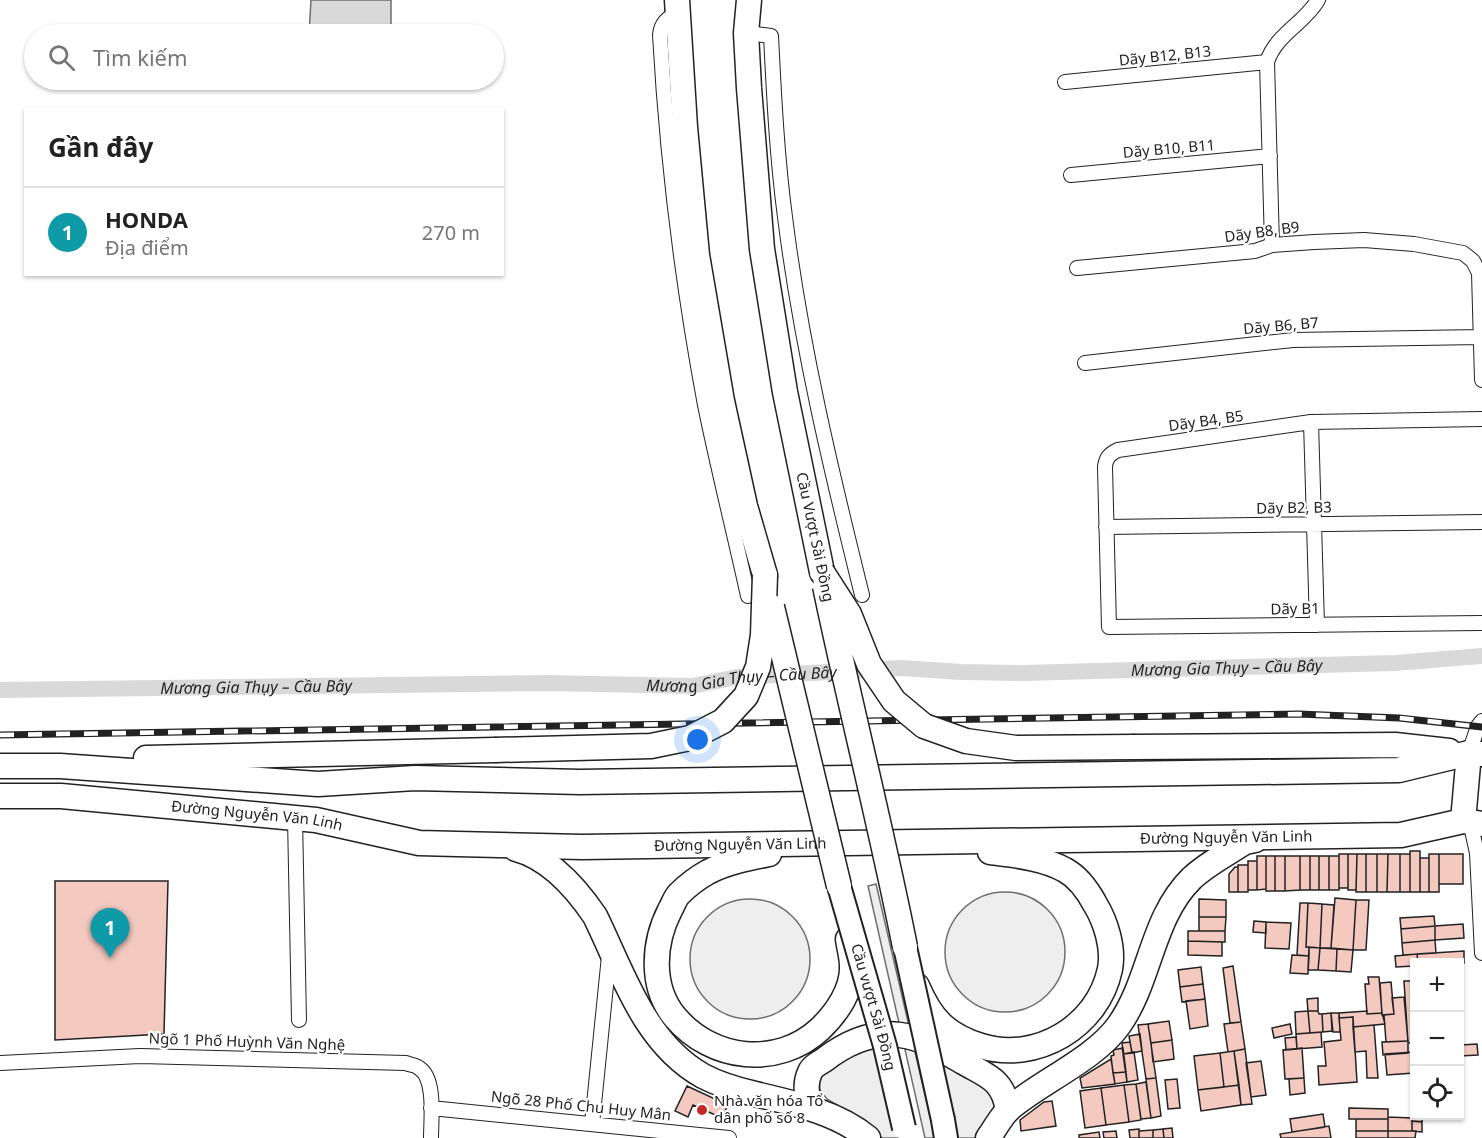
<!DOCTYPE html>
<html lang="vi">
<meta charset="utf-8">
<style>
body{margin:0;font-family:"Noto Sans",sans-serif;background:#f6f6f6;color:#222}
.controls{position:absolute;right:18px;bottom:18px;display:grid;overflow:hidden;border-radius:0px;box-shadow:0 2px 4px #0004}
.controls button{width:54px;height:54px;display:grid;place-items:center;padding:0;border:0;border-bottom:2px solid #e0e0e0;background:#fff;color:#222;font:30px sans-serif}
.you{position:absolute;left:698px;top:740px;width:21px;height:21px;margin:-15px;border:4px solid #fff;border-radius:50%;background:#1a73e8;box-shadow:0 0 0 9px #1a73e833}
.badge{display:grid;place-items:center;width:39px;height:39px;border-radius:50%;background:#c62828;color:#fff;font-size:20px;font-weight:700}
.pin{position:absolute;translate:-50% -50px;filter:drop-shadow(0 2px 3px #0008)}
.pin::after{content:'';position:absolute;top:32px;width:21px;height:18px;background:inherit;clip-path:polygon(0 0,100% 0,50% 100%)}
.list{margin:0;padding:0;list-style:none}
h2{display:flex;justify-content:space-between;align-items:center;height:78px;margin:0;padding:0 24px;font-size:26px}
h2 small{font-size:20px;font-weight:400;color:#767676}
.list li{display:grid;grid-template-columns:39px 1fr auto;gap:18px;align-items:center;box-sizing:border-box;height:90px;padding:0 24px;border-top:2px solid #e0e0e0}
.list b{display:block;font-size:22px;white-space:nowrap}
.list p{margin:0;font-size:20px;white-space:nowrap;color:#767676}
.list em{font-size:20px;font-style:normal;color:#767676}
.icon{flex:none;width:33px;height:33px;fill:none;stroke:currentColor;stroke-width:2;stroke-linecap:round;stroke-linejoin:round}
.map{position:relative;flex:none;width:1482px;height:1138px;overflow:hidden}
.search{position:absolute;background:#fff;box-shadow:0 2px 4px #0004;left:24px;top:24px;width:480px;height:66px;display:flex;align-items:center;gap:15px;box-sizing:border-box;padding:0 21px;border-radius:33px;color:#767676;font-size:22px}
.panel{position:absolute;background:#fff;box-shadow:0 2px 4px #0004;left:24px;top:108px;width:480px;height:168px;border-radius:0px}
.map>svg:first-child{display:block}
.green{fill:#eee;stroke:#6f6f6f;stroke-width:1.5}
.water{fill:#d9d9d9;stroke:#6f6f6f;stroke-width:1.5}
.lines{fill:none;stroke-linecap:round;stroke-linejoin:round}
.canal{stroke:#d9d9d9;stroke-width:16}
.building{fill:#f3c9c0;stroke:#222;stroke-width:1.5}
.minor-casing{stroke:#222;stroke-width:16}
.primary-casing{stroke:#222;stroke-width:26}
.trunk-casing{stroke:#222;stroke-width:27}
.minor{stroke:#fff;stroke-width:14}
.primary{stroke:#fff;stroke-width:22}
.trunk{stroke:#fff;stroke-width:24}
.rail-casing{stroke:#222;stroke-width:7}
.rail{stroke:#fff;stroke-width:4.5;stroke-dasharray:14;stroke-linecap:butt}
.primary-bridge-casing{stroke:#222;stroke-width:26;stroke-linecap:butt}
.trunk-bridge-casing{stroke:#222;stroke-width:27;stroke-linecap:butt}
.primary-bridge{stroke:#fff;stroke-width:22}
.trunk-bridge{stroke:#fff;stroke-width:24}
.poi-dot{fill:#c62828;stroke:#fff;stroke-width:2}
.labels{text-anchor:middle;stroke-width:4.5;stroke-linejoin:round;paint-order:stroke}
.street-label{font-size:15px;fill:#222;stroke:#fff}
.poi-label{font-size:15px;fill:#222;stroke:#fff;text-anchor:start}
.water-label{font-size:16px;font-style:italic;fill:#222;stroke:#fff}
</style>
<div class="map">
<svg width="1482" height="1138" viewBox="0 0 1482 1138">
<rect width="100%" height="100%" fill="#fff"/>
<path class="green" d="M876 884 932 1125 934 1138H925L868 886Z
M945 952a60 60 0 1 1 120 0a60 60 0 1 1-120 0Z
M690 959a60 60 0 1 1 120 0a60 60 0 1 1-120 0Z
M884 1033 908 1138H882L871 1126 827 1099 820 1090 819 1079 822 1068Z
M932 1048 968 1070 998 1102 979 1138H951Z"/>
<path class="water" d="M311 0H391V34H309Z"/>
<g class="lines">
<path class="canal" id="s1" d="M0 690 547 683 692 686 737 677 902 668 961 672 1023 673 1395 663 1482 656"/>
</g>
<path class="building" d="M1410 851H1420V892H1410Z
M1339 854H1348V888H1339Z
M1348 854H1357L1356 890H1348Z
M1357 854H1366V892H1356Z
M1366 854H1377V892H1366Z
M1377 854H1388L1387 892H1377Z
M1388 854H1400V892H1387Z
M1400 854H1410V892H1400Z
M1429 854H1439V892H1429Z
M1439 854H1463V884H1439Z
M1257 856H1266V889L1257 890Z
M1266 856H1275V891H1266Z
M1275 856H1285V891H1275Z
M1285 856H1300V890L1285 891Z
M1300 856H1310V890H1300Z
M1310 856H1319V890H1310Z
M1319 856H1329V890H1319Z
M1329 856H1339V890H1329Z
M1420 858H1429V892H1420Z
M1248 861H1257V890H1248Z
M1238 865H1248V892H1238Z
M1235 867H1238V892H1229V874Z
M1235 867H1238V892H1229V874Z
M55 881H168L164 1034 55 1040Z
M1335 898 1356 900 1353 950 1331 948Z
M1199 899 1226 900V917H1199Z
M1356 900H1369L1366 950H1353Z
M1300 903H1308L1306 947H1309V956L1297 955Z
M1308 903 1322 904 1320 948 1306 947Z
M1322 904 1334 905 1331 948H1320Z
M1434 916 1435 926 1401 929 1400 918Z
M1199 917H1226L1225 931H1199Z
M1254 921 1266 922V933L1253 932Z
M1266 922 1291 923 1289 949 1265 948Z
M1463 924 1464 938 1435 940V926Z
M1435 926V940L1402 943 1401 929Z
M1188 931H1225V942L1188 941Z
M1435 940 1436 953 1403 955 1402 943Z
M1188 941 1222 942V956L1188 955Z
M1309 947 1320 948 1318 970H1308Z
M1320 948 1337 949 1336 971 1318 970Z
M1337 949 1353 950 1351 972 1336 971Z
M1464 951V963L1418 962 1417 954Z
M1417 954 1418 962H1414V966L1396 967 1395 956Z
M1292 955 1309 956 1308 974 1290 973Z
M1233 966 1241 1022 1230 1023 1223 968Z
M1201 967 1203 984 1180 987 1178 970Z
M1368 977H1379L1382 1013 1367 1014 1365 984H1369Z
M1404 981H1414V1042L1408 1043Z
M1391 982 1394 1014 1382 1015 1380 983Z
M1203 984 1205 999 1182 1002 1180 987Z
M1404 997 1408 1041 1386 1042 1384 1015 1394 1014 1392 998Z
M1318 998V1011H1308L1307 999Z
M1205 999 1208 1026 1190 1029 1186 1001Z
M1308 1011H1318L1319 1014H1322L1323 1032 1310 1033Z
M1308 1011 1310 1033 1296 1034 1295 1012Z
M1367 1011V1014L1382 1013 1385 1024 1353 1027V1017L1339 1018V1013Z
M1331 1013 1332 1031 1323 1032 1322 1014Z
M1331 1013H1339L1340 1032H1333Z
M1353 1017 1357 1082 1319 1085 1318 1066H1326L1324 1042 1341 1040 1339 1018Z
M1169 1021 1172 1040 1151 1043 1148 1024Z
M1241 1022 1245 1049 1228 1052 1224 1024Z
M1148 1024 1156 1078 1146 1079 1138 1025Z
M1290 1024 1292 1034 1274 1038 1272 1028Z
M1374 1025 1378 1078H1367L1366 1051 1355 1052 1353 1027Z
M1321 1032 1322 1047 1297 1049 1296 1034Z
M1140 1034 1142 1051 1132 1053 1129 1036Z
M1296 1037 1297 1049 1286 1050 1285 1038Z
M1172 1040 1174 1059 1153 1062 1151 1043Z
M1408 1041V1053L1383 1055 1382 1042Z
M1130 1042 1132 1053 1123 1054 1122 1043Z
M1477 1044 1478 1055 1460 1056V1045Z
M1123 1048 1126 1072 1113 1073 1111 1056 1114 1055 1113 1050Z
M1302 1048 1304 1078 1285 1079 1283 1050Z
M1245 1049 1252 1104 1241 1105 1234 1051Z
M1234 1051 1239 1085 1224 1087 1220 1053Z
M1134 1052 1138 1080 1127 1082 1123 1054Z
M1414 1052V1073L1387 1075 1385 1054Z
M1220 1053 1224 1087 1198 1090 1194 1056Z
M1111 1059 1115 1084 1082 1088 1080 1078Z
M1111 1059 1115 1084 1082 1088 1080 1078Z
M1261 1061 1266 1095 1251 1097 1246 1063Z
M1126 1072 1127 1082 1115 1084 1113 1073Z
M1156 1078 1161 1116 1151 1118 1146 1079Z
M1304 1078 1305 1093 1290 1095 1289 1079Z
M1177 1079 1180 1108 1168 1109 1165 1080Z
M1146 1082 1151 1118 1141 1119 1136 1084Z
M1136 1084 1141 1120 1129 1122 1124 1085Z
M1124 1085 1129 1122 1106 1125 1101 1088Z
M1239 1085 1241 1105 1201 1111 1198 1090Z
M687 1086 728 1105 722 1118 693 1105 688 1117 675 1111Z
M1101 1088 1106 1125 1085 1128 1080 1091Z
M1052 1101 1056 1126 1021 1131 1020 1120 1044 1102Z
M1052 1101 1056 1126 1021 1131 1020 1120 1044 1102Z
M1349 1108 1388 1109V1119H1349Z
M1323 1114 1325 1127 1292 1132 1290 1119Z
M1412 1114 1423 1116 1422 1122 1412 1121Z
M1388 1117 1412 1118V1131H1388Z
M1356 1119H1388V1131H1356Z
M1412 1121 1422 1122V1132L1412 1131Z
M1329 1126 1331 1138H1281L1280 1134Z
M1172 1128 1173 1138H1164L1163 1129Z
M1139 1129V1138H1130L1129 1130Z
M1163 1129 1164 1138H1153V1130Z
M1153 1130V1138H1139V1131Z
M1116 1131 1117 1138H1104L1103 1132Z
M1356 1131H1388V1138H1356Z
M1388 1131H1416L1415 1138H1388Z
M1099 1132 1100 1138H1079V1135Z"/>
<g class="lines">
<defs>
<path id="minor" d="M676 13C667 19 661 23 660 35 667 159 682 282 705 405 718 469 734 532 748 596
M746 33 771 36C774 96 777 157 785 217 801 345 831 470 862 595
M1065 82 1267 62
M1071 175 1270 156
M1272 245 1267 62C1276 34 1304 24 1318 0
M1077 268 1255 251 1272 245 1314 242 1364 240 1414 244 1463 253 1473 261 1479 273 1482 380
M1085 363 1293 340 1481 337
M1482 419 1311 422 1118 450C1110 454 1106 457 1105 467L1109 627 1482 623
M1311 422 1317 625
M1106 527 1482 522
M1469 753 1478 726 1482 721
M295 818 299 1020
M1465 822 1471 826 1477 853 1482 953
M0 1063 140 1056 406 1063C410 1065 416 1065 419 1068 436 1078 431 1120 431 1138
M431 1108 729 1138
M592 1124 609 956"/>
<path id="primary" d="M943 1120 946 1138"/>
<g id="trunk">
<path d="M677 0 685 127 697 255 722 401 745 506 765 575"/>
<path d="M749 0 746 33 749 88 762 249 785 392 822 572"/>
<path d="M1135 747 1395 745 1449 751"/>
<path d="M146 758 495 750"/>
<path d="M0 766H60L318 784 415 778 580 782 1399 770 1469 753 1482 754"/>
<path id="s2" d="M0 796H61L316 820 419 843 457 844 582 847 1401 835 1463 821 1482 824"/>
<path d="M1463 821 1469 753"/>
<path d="M516 849C550 858 576 888 595 916 623 973 644 1043 703 1076 718 1084 738 1090 755 1094 793 1103 837 1112 868 1138"/>
<path d="M769 854C749 858 727 862 708 872 699 877 686 887 679 894 675 898 673 905 670 910 653 943 650 987 675 1017 712 1061 778 1068 820 1029 837 1013 853 989 852 966 852 957 849 947 848 939"/>
<path d="M917 986C931 1019 946 1035 981 1046 1036 1063 1098 1027 1110 969 1114 948 1106 922 1095 904 1088 891 1078 877 1065 870 1044 858 1014 855 990 852"/>
<path d="M811 1108C807 1095 804 1085 810 1072 812 1067 819 1063 824 1060 846 1043 871 1031 900 1035 924 1038 943 1051 963 1062 987 1076 1003 1079 1008 1110"/>
<path d="M988 1138C995 1129 1001 1116 1010 1108 1042 1081 1095 1059 1119 1025 1151 980 1151 918 1192 878 1207 864 1228 853 1245 842L1255 840"/>
</g>
</defs>
<use href="#minor" class="minor-casing"/>
<use href="#primary" class="primary-casing"/>
<use href="#trunk" class="trunk-casing"/>
<use href="#minor" class="minor"/>
<use href="#primary" class="primary"/>
<use href="#trunk" class="trunk"/>
<defs>
<path id="rail" d="M0 735 1298 714 1399 718 1482 727"/>
</defs>
<use href="#rail" class="rail-casing"/>
<use href="#rail" class="rail"/>
<defs>
<g id="primary-bridge">
<path id="s3" d="M839 886 885 1046 904 1128"/>
<path d="M905 947 943 1120"/>
</g>
<path id="trunk-bridge" d="M822 572 849 614 869 664 894 701 924 726 966 741 1016 748 1135 747
M825 586C850 706 881 826 905 947
M772 607 839 886
M495 750 651 746 690 738 723 721 746 696 758 667 763 635 765 575"/>
</defs>
<use href="#primary-bridge" class="primary-bridge-casing"/>
<use href="#trunk-bridge" class="trunk-bridge-casing"/>
<use href="#primary-bridge" class="primary-bridge"/>
<use href="#trunk-bridge" class="trunk-bridge"/>
</g>
<circle class="poi-dot" cx="702" cy="1110" r="6"/>
<g class="labels">
<g class="street-label">
<text transform="translate(1165 56) rotate(-6)" y="5">Dãy B12, B13</text>
<text transform="translate(1169 149) rotate(-5)" y="5">Dãy B10, B11</text>
<text transform="translate(1262 232) rotate(-8)" y="5">Dãy B8, B9</text>
<text transform="translate(1281 326) rotate(-5)" y="5">Dãy B6, B7</text>
<text transform="translate(1206 421) rotate(-8)" y="5">Dãy B4, B5</text>
<text transform="translate(1294 508) rotate(-1)" y="5">Dãy B2, B3</text>
<text transform="translate(815 537) rotate(78)" y="5">Cầu Vượt Sài Đồng</text>
<text transform="translate(1295 609) rotate(-1)" y="5">Dãy B1</text>
<text dy="5" stroke="none"><textPath href="#s2" startOffset="258">Đường Nguyễn Văn Linh</textPath></text>
<text dy="5" stroke="none"><textPath href="#s2" startOffset="1230">Đường Nguyễn Văn Linh</textPath></text>
<text dy="5" stroke="none"><textPath href="#s2" startOffset="744">Đường Nguyễn Văn Linh</textPath></text>
<text dy="5" stroke="none"><textPath href="#s3" startOffset="126">Cầu vượt Sài Đồng</textPath></text>
<text transform="translate(247 1042) rotate(2)" y="5">Ngõ 1 Phố Huỳnh Văn Nghệ</text>
<text transform="translate(581 1106) rotate(6)" y="5">Ngõ 28 Phố Chu Huy Mân</text>
</g>
<g class="poi-label">
<text x="714" y="1106">Nhà văn hóa Tổ<tspan x="714" dy="17">dân phố số 8</tspan></text>
</g>
<g class="water-label">
<text dy="6" stroke="none"><textPath href="#s1" startOffset="1228">Mương Gia Thụy – Cầu Bây</textPath></text>
<text dy="6" stroke="none"><textPath href="#s1" startOffset="742">Mương Gia Thụy – Cầu Bây</textPath></text>
<text dy="6" stroke="none"><textPath href="#s1" startOffset="256">Mương Gia Thụy – Cầu Bây</textPath></text>
</g>
</g>
</svg>
<div class="controls">
<button>+</button>
<button>−</button>
<button><svg class="icon" aria-label="locate" viewBox="0 0 24 24"><circle cx="12" cy="12" r="6"/><path d="M12 2v4M12 18v4M2 12h4M18 12h4"/></svg></button>
</div>
<div class="you"></div>
<div class="pin badge" style="left:110px;top:958px;background:#0f9aa8">1</div>
<div class="search"><svg class="icon" aria-label="search" viewBox="0 0 24 24"><circle cx="10" cy="10" r="6"/><path d="M15 15l6 6"/></svg>Tìm kiếm</div>
<section class="panel">
<h2>Gần đây<small></small></h2>
<ul class="list">
<li><span class="badge" style="background:#0f9aa8">1</span><div><b>HONDA</b><p>Địa điểm</p></div><em>270 m</em></li>
</ul>
</section>
</div>
